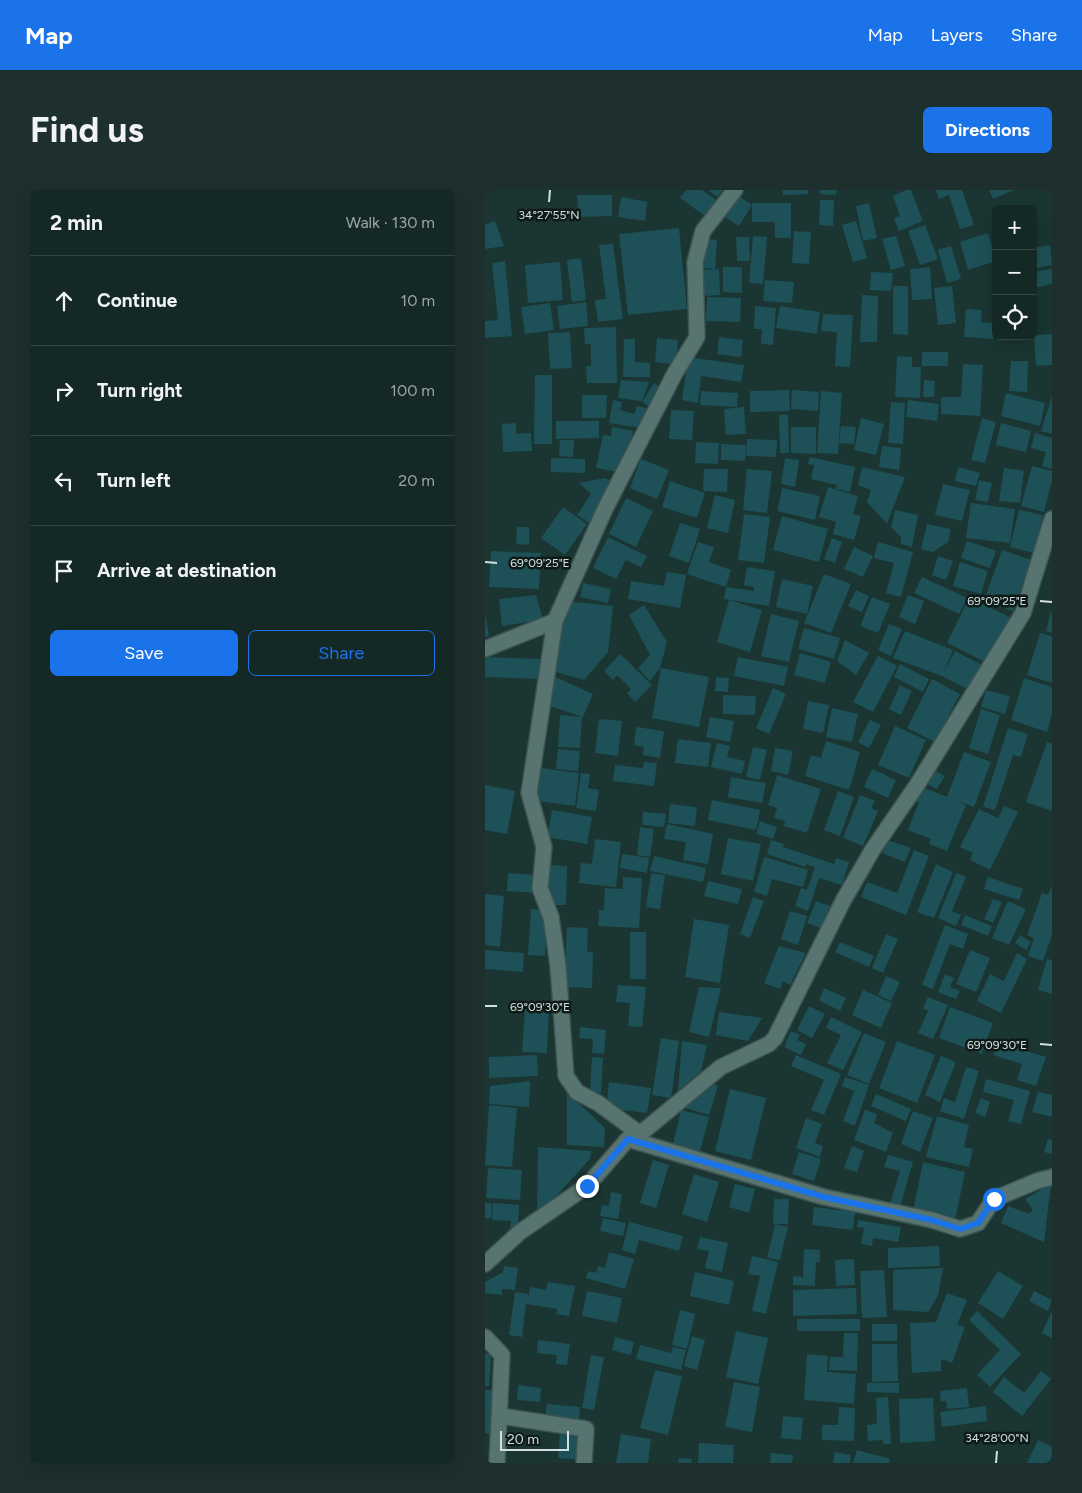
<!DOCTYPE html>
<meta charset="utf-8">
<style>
body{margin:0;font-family:Figtree,sans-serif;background:#1d302e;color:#f1f3f6}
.controls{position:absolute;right:15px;top:15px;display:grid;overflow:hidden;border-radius:8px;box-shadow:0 5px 20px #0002}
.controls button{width:45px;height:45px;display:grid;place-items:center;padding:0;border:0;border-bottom:1px solid #334443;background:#142826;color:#f1f3f6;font:25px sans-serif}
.scale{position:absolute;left:15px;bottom:12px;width:69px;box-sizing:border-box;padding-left:5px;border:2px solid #d2e1df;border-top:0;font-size:14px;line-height:18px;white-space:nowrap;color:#d2e1df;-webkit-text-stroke:4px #0e1a18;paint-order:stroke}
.stop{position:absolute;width:15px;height:15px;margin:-11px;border:4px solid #1a73e8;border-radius:50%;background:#fff}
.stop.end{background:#1a73e8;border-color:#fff;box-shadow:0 1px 5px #0008}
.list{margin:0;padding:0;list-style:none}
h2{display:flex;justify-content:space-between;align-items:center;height:65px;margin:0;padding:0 20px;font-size:21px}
h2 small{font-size:16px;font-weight:400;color:#9da6a7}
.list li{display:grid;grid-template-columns:32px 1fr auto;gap:15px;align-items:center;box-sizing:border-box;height:90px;padding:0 20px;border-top:1px solid #334443}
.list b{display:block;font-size:19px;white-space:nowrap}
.list em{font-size:16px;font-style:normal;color:#9da6a7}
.actions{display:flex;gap:10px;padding:15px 20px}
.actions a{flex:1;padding:11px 0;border:1px solid #1a73e8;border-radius:8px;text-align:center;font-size:18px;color:#1a73e8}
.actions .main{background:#1a73e8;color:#fff}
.icon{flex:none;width:28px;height:28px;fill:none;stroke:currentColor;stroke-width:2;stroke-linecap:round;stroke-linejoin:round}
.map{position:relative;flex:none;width:567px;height:1273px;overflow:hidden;border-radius:8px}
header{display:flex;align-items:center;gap:30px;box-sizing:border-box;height:70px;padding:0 25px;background:#1a73e8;color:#fff}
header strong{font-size:24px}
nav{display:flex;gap:28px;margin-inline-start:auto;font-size:18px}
.intro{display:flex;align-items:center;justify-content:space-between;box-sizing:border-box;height:120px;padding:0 30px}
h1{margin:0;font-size:35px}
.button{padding:12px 22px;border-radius:8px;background:#1a73e8;color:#fff;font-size:18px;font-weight:700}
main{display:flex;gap:30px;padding:0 30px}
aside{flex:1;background:#142826;border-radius:8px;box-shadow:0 5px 20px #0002}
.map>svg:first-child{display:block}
.building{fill:#1d5157}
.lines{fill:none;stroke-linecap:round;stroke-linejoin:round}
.minor-casing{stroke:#3c5351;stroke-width:18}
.minor{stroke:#587470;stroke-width:15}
.route{stroke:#1a73e8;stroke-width:6}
.ticks{fill:none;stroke:#d2e1df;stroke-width:2}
.ticks-label{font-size:12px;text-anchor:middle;fill:#d2e1df;stroke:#0e1a18;stroke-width:5;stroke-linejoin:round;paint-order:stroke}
</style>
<header>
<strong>Map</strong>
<nav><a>Map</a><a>Layers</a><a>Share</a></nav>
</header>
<div class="intro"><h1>Find us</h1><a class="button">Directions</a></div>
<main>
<aside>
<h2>2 min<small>Walk · 130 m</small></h2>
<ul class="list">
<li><svg class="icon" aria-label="ahead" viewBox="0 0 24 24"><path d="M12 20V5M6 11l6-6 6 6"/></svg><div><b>Continue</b></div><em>10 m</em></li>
<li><svg class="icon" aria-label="right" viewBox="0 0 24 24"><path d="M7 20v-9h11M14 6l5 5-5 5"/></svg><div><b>Turn right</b></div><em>100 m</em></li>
<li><svg class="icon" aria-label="left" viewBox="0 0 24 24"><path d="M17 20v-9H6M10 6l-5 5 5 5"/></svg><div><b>Turn left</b></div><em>20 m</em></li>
<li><svg class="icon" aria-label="arrive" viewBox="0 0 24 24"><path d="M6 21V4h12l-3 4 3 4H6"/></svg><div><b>Arrive at destination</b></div></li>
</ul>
<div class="actions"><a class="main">Save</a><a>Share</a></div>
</aside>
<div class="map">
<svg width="567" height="1273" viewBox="0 0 567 1273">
<rect width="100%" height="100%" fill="#1a3532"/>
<path class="building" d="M201 0H217L231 10 220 26 195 8Z
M223 0H238L232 7Z
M298 0H323V4L298 5Z
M335 0H352L351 5 335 4Z
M421 0H426L438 31 414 41 409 28 415 26 408 6Z
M451 0H477L489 35 475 39 464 5 454 9Z
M504 0H529L508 9Z
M92 5H127V26L93 27Z
M252 5 267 15 254 36 238 26Z
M136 7 162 12 160 31 133 27Z
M335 10H349L348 36 334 35Z
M267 13H306V48H290V32H267Z
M384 13 392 48 378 51 371 16Z
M10 31 19 56 0 59V35Z
M371 31 382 68 368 72 357 35Z
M440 35 453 69 435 75 423 41Z
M194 38 202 119 143 125 134 44Z
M309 41 326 42 324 74 307 73Z
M503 43 511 71 483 80 475 52Z
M268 46 282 47 278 94 264 93Z
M411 46 420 76 406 80 397 49Z
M251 47H264L265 71H252Z
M219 49 232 50 230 79 217 78Z
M128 54 138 129 113 132 110 110 121 109 114 55Z
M565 55 567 75 548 79V58Z
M466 56 476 89 462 93 453 60Z
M96 68 101 110 87 112 82 70Z
M20 71 27 146 0 148V131L13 130 7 73Z
M75 72 78 110 43 113 40 75Z
M238 77H257V103L238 102Z
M445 77 447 109 427 110 425 79Z
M234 79 235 105 219 106 217 80Z
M567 79V94L548 98V82Z
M386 82 408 83 406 101 385 100Z
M280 90 309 92 307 113 278 111Z
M408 96H423V145L408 144Z
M467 96 471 133 453 135 449 98Z
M377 105 393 106 392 152H375Z
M222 107 256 108 255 132 221 131Z
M101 112 103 136 75 139 72 116Z
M65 113 69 140 40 144 36 117Z
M270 116 291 118 288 155 276 154 277 139H269Z
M295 116 335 122 332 144 291 138Z
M481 119 497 120 496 132 509 133 508 149 479 147Z
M338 124 368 125 365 177 350 176 352 142 336 141Z
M131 137 132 193H102L101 176H106V154H100L99 138Z
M85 142 87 178 65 179 63 143Z
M567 144V175L551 176 549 145Z
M234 147 258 150 256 167 232 164Z
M172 148 193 150 191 175 170 172Z
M139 149H150V172L165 173V187H138Z
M437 162H463V176H437Z
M412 166 427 167V177H436L435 208 410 207Z
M203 167 259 175 256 192 216 186 213 213 197 210Z
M526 171H543L542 202 524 201Z
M478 174 498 175 495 226 456 224V207H476Z
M50 185H67V254H49Z
M136 190 164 192 157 211 133 208Z
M439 190 450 191 449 207H438Z
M169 193 178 199 167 218 157 212Z
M304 200 305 221 265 222V201Z
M307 200 334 202 333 221 306 219Z
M216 201 253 203 252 217 215 215Z
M336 201 357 203 353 264 332 263Z
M521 203 560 213 555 236 516 226Z
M97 205H122L121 228H97Z
M567 206V244L556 241Z
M128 210 137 212 135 220 149 224 152 216 165 219 156 238 124 233Z
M423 210 454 214 452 231 421 227Z
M406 212 420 213 418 254 403 253Z
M259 217 261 244 241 245 239 219Z
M186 220 209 221 207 250 184 249Z
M294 225H303L304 263H295Z
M376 228 399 234 391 265 369 260Z
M497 228 511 232 500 273 486 270Z
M71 231H114V248L71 249Z
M31 233V244L46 243 47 261 18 262 17 234Z
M516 233 546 241 541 262 511 255Z
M356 236 371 237 369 254 354 253Z
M127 237 148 241 142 273 135 272 133 282 111 278 118 245 126 246Z
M306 237H331V264L306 263Z
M550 243 567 248V279L557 276 561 262 546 258Z
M262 249 292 250 291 267 261 266Z
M75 250H89L88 267 74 266Z
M211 252 234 253 233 274 210 273Z
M236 254 261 255 260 271 236 270Z
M397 256 416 258 414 280 394 277Z
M325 267 370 277 365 302 351 299 352 295 326 289 329 275 323 274Z
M66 268 100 269V283L66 282Z
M300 268 314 270 310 297 296 294Z
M156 269 184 280 172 309 145 298Z
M547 276 567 281V290L559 322 536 316Z
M377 277 420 287 402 334 382 312 386 300 373 295Z
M473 277 495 283 491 296 470 291Z
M519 278 539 281 535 313 514 311Z
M219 279H243L242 302 218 301Z
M262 279 287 281 282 323 258 320Z
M120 288 130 292 104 333 92 325 106 304 94 293Z
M494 290 507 293 503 312 490 310Z
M185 291 220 303 212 328 177 317Z
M458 294 485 300 477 331 450 325Z
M343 297 373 306 368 324 376 326 369 350 348 344 351 332 334 327Z
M297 298 335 306 330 330 292 321Z
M230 305 250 310 243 343 222 338Z
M141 308 168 321 151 357 124 344Z
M486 313 530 319 525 353 481 348Z
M78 317 102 334 80 365 56 348Z
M410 320 433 325 427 357 416 354V347L406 337Z
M534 320 558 325 549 363 525 357Z
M259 324 285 327 279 373 253 370Z
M297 326 343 339 334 372 288 360Z
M195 333 215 339 204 373 184 366Z
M442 334 466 339 463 352 448 362 436 359Z
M32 337H44V355L31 354Z
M123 347 162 366 156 377 141 370 131 389 108 378Z
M347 348 357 352 350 373 339 369Z
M482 351 511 361 505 378 476 368Z
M213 352 229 357 224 372 246 380 241 397 202 384Z
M393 352 428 362 416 407 401 403 409 373 389 368Z
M369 357 388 366 378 387 359 379Z
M517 360 546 370 528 421 499 411Z
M6 361 56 363 54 399 4 397Z
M453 366 468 371 461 390 447 385Z
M475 372 503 381 496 404 468 396Z
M262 377 290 381 284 416 239 409 241 397 269 401V397L259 395Z
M182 382 201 385 195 418 143 409 146 391 179 396Z
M339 384 366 394 346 443 319 433Z
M437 387 482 408 474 424 429 403Z
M297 389 328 396 322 424 291 417Z
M98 393 126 399 123 413 95 407Z
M371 400 384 406 377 422 363 416Z
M51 405 58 430 17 436 14 409Z
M423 405 439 411 430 434 414 427Z
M387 407 405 414 393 443 375 436Z
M484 408 527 428 504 474 462 453Z
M244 410 277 420 265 462 232 452Z
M81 411 128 416 123 462 99 490 71 482Z
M159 415 182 452 175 478 165 491 153 478 165 465 144 425Z
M566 422 567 423V443L561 441Z
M0 423 4 446 0 447Z
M286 424 314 431 304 472 276 466Z
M404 434 417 439 406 466 393 460Z
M319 438 355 448 349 469 313 459Z
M420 441 468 460 459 482 470 461 497 475 484 500 457 486 408 468Z
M555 443 567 446V493L542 485Z
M360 450 384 463 371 485 352 471Z
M315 463 346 472 340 493 309 485Z
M135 464 167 495 150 512 142 503 146 499 132 485 128 490 119 481Z
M393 466 412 476 388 522 368 512Z
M0 467 55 469 54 489 0 487Z
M253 467 303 477 299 496 249 486Z
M415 474 444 489 438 502 409 487Z
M176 478 224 487 214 537 167 528Z
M68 486 108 504 98 527 62 515Z
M231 487 244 488 243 502 230 501Z
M539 488 567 497V524L562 542 526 530Z
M447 489 475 504 450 552 422 538Z
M415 495 427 501 416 525 404 519Z
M288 498 301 504 284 544 271 538Z
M501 500 525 506 520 524 496 517Z
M238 505 271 506 270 525 238 524Z
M323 511 344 515 338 543 318 539Z
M347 518 373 524 367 552 341 547Z
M496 519 515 525 503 564 484 558Z
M75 525 97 527 95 558 73 557Z
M225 527 249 531 245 552 221 547Z
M114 529 137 531 133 566 110 563Z
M385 530 396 535 384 558 373 552Z
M410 536 441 550 424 588 393 575Z
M151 537 179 541 175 568 158 565 159 557 149 555Z
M523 538 543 544 536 567 528 565 510 620 498 617Z
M193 549 226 553 223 577 190 573Z
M341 551 375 562 364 600 320 586 326 565 336 568Z
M562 552 567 554V621L541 612Z
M232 553 245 556 242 567 260 571 257 584 226 577Z
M268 557 282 560 275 590 261 587Z
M290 558 308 561 303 585 286 581Z
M73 559 95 561 93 581 71 579Z
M479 562 506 572 489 617 471 610 481 615 462 661 444 654 446 649 423 640 434 612 429 611 435 596 462 607Z
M159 572 172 573 169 596 128 591 130 575 158 578Z
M56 578 94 583 90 616 52 611Z
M387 579 411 590 403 608 379 597Z
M450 581 460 586 452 599 442 594Z
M96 583 105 584 103 598 114 600 111 621 91 618Z
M292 585 336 599 322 643 299 636 300 631 289 628 292 618 283 615Z
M246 587 281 593 277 613 243 607Z
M0 595 30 601 22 644 0 640Z
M353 601 369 607 355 646 339 640Z
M375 605 390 611 386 618 393 621 378 656 358 648Z
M227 610 275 620 271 640 223 630Z
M185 614 212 617 210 636 183 633Z
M519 616 533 622 505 680 485 670 488 663 475 657 494 619 513 628Z
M67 620 107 627 102 654 62 647Z
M158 622 181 624 179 637 157 635Z
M275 631 292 637 288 649 271 644Z
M182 634 228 644 223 674 198 670 201 652 179 649Z
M155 637 169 639 165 667 152 665Z
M243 648 276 654 268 691 236 684Z
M110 649 136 652 131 697 94 693 96 673 107 674Z
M286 650 299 654 298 657 349 674 351 668 364 672 357 695 334 688 323 721 310 716 316 698 322 700 330 677 321 674 320 677 282 664Z
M402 650 426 658 420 672 397 663Z
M429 660 444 666 421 725 376 707 382 692 412 703Z
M137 664 164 668 162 683 135 678Z
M169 666 221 678 218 692 165 681Z
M279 667 323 680 318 697 287 689 282 706 269 702Z
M451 674 468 682 449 728 432 722Z
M64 675 82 676 81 715H63Z
M23 683 50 685 49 703 22 701Z
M166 683 180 685 175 719 161 717Z
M471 683 481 687 467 721 476 725 471 736 453 728Z
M138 687 157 688 154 738 113 736 114 720H119L120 698 138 699Z
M503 687 538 699 534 710 499 699Z
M223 691 257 699 253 714 219 706Z
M567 695V745L558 771 543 766 549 748 542 745 557 703 563 705Z
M0 704 19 706 15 757 0 755Z
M268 707 279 711 265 748 255 744Z
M508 709 517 712 508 733 499 729Z
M331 711 345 716 336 738 322 733Z
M523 711 541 719 524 755 507 748Z
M46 719 62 720 60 766 43 765Z
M305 721 322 726 313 755 296 749Z
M480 725 507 736 503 746 476 735Z
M209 729 244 735 235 793 200 787Z
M460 735 483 744 478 759 465 754 448 799 437 795Z
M82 737 103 738 102 762H108L107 798 79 797Z
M145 742H161V789H145Z
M401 744 413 749 398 783 387 778Z
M535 745 546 752 541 760 530 753Z
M355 752 389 766 384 777 350 762Z
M294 756 321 763 305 795 298 791 295 799 279 793Z
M0 760 39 763 38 782 0 779Z
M485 760 505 768 491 802 471 794Z
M532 763 542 769 516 823 492 811 505 784 519 791Z
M562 769 567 770V804L553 800Z
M460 784 469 788 465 797 475 801 471 809 453 802Z
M401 786 415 792 406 811 393 805Z
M133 795 161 797 157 837 143 836 145 813 131 812Z
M214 797 236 798 224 847 204 842Z
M339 798 361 808 355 821 334 810Z
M378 800 407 813 396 838 367 825Z
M443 807 463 815 448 849 433 843 443 821 438 818Z
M324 816 340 824 327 848 312 840Z
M465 817 508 833 497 864 454 848Z
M40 819 64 821 62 863 37 862Z
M234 822 277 828 263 851 231 845Z
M346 827 377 842 358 880 342 873 356 845 341 838Z
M95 837 121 840 119 864 107 863 108 849 94 848Z
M306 841 315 845 312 850 321 854 316 865 299 857Z
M379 843 401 852 384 894 362 885Z
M176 848 194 851 186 908 167 905Z
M197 851 222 855 216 881 193 901Z
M412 851 450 865 432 913 394 898Z
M513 852 561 867 551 896 532 890 537 874 508 865Z
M52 865 53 886 4 888V867Z
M311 865 356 884 339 925 326 920 339 890 306 876Z
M456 866 471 872 455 912 440 905Z
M107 867 118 868 116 903 105 902Z
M481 877 494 881 479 929 455 921 459 908 470 912Z
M360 887 384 895 370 936 358 931 369 901 357 896Z
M501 889 545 901 536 934 523 931 529 910 498 902Z
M45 891 44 917 4 914 5 896Z
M124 892 166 898 162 923 121 918Z
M223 892 233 896 224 925 197 917Z
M245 899 281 908 266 970 230 961Z
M82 902 120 938 119 957 82 955Z
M553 902 567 905V927L547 922Z
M391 904 426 919 421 931 386 916Z
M496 908 505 912 500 927 490 923Z
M4 915 32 918 27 977 0 975Z
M196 920 224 927 214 965 187 958Z
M380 920 392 924 389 933 408 943 401 962 369 950Z
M428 921 448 928 435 962 416 954Z
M452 926 484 935 479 957 488 959 484 977 441 967Z
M321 928 337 934 330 953 338 956 335 967 311 958Z
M563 949 567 950V964L559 962Z
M367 956 379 961 372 982 359 978Z
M53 957 106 961 105 969 52 1027Z
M314 962 336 969 329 991 307 984Z
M403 965 428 972 415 1017 405 1014 415 981 399 977Z
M168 970 184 975 171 1018 155 1013Z
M438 972 480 982 470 1030 428 1021Z
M3 978 37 980 35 1010 1 1008Z
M209 984 234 992 222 1032 197 1024Z
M250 994 270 999 264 1023 244 1017Z
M566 994 559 1052 516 1033 523 1016 544 1024 548 1020 540 1009Z
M126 1002 137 1004 133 1029 115 1026 117 1015 124 1016Z
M289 1009H304L303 1034H288Z
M0 1013 7 1014 6 1028H0Z
M8 1013 34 1015 33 1039H25L26 1031 7 1030Z
M329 1017 370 1022 368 1040 327 1035Z
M118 1028 141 1033 138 1046 115 1041Z
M373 1030 416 1037 413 1052 388 1048 387 1056 376 1054 379 1038 372 1037Z
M144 1032 198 1046 194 1061 154 1050 150 1064 137 1060Z
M290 1034 303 1037 295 1070 282 1068Z
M215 1047 243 1053 237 1082 220 1078 224 1061 212 1059Z
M454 1056 455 1076 403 1078V1058Z
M319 1059 335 1060V1072H331L330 1096 308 1095V1086L318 1087Z
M124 1062 149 1069 140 1099 101 1088 103 1081 111 1083 113 1076 120 1078Z
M267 1066 293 1072 281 1124 267 1121 275 1086 263 1084Z
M369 1069 370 1095 351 1096 350 1070Z
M19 1076 33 1078 30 1100 17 1099V1105L0 1103V1092L18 1082Z
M458 1078 453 1106 443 1122 408 1120V1080Z
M399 1080 402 1127 377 1128 375 1081Z
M513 1081 538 1096 518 1129 493 1113Z
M210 1082 249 1091 244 1115 205 1106Z
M63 1092 90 1096 84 1126 71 1124 72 1119 41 1114 37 1147 24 1145 30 1102 43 1104V1110L45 1097 61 1100Z
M371 1098 372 1124 308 1126V1100Z
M102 1101 137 1108 132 1133 97 1126Z
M549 1101 567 1110 563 1121 544 1111Z
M462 1103 482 1110 472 1135 480 1137 467 1173 456 1169V1181L427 1183 425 1133 451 1132Z
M195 1120 210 1124 202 1159 187 1155Z
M492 1121 536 1164 505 1197 492 1185 515 1160 484 1130Z
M567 1121V1148L557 1143Z
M312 1129H375V1141H312Z
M387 1134H412V1151H387Z
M251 1141 283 1148 273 1194 241 1187Z
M359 1143H373L372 1181 344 1180 345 1167H358Z
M207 1146 220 1150 212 1180 199 1176Z
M130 1147 149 1152 146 1165 127 1160Z
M53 1150 85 1154 82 1175 71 1174 72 1165 52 1163Z
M387 1154H412L413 1191 387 1192Z
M155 1155 186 1163 188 1157 201 1160 196 1180 151 1169Z
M0 1164H6L4 1196H0Z
M322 1164 343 1166 342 1182 371 1184 369 1214 319 1210Z
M106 1165 119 1167 109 1220 97 1218Z
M170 1180 197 1186 183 1245 155 1238Z
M556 1181 566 1189 537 1226 508 1202 519 1187 539 1203Z
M249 1192 275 1197 267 1242 240 1237Z
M382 1193H414V1203L382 1202Z
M33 1195 56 1198 55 1212 32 1210Z
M482 1198 484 1217 462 1219 461 1211 456 1212 455 1201Z
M0 1200H9L5 1244 0 1243Z
M403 1207 406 1254H398V1250L383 1251 382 1235 392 1234 391 1208Z
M448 1208 450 1251 415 1253 414 1209Z
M62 1214 95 1217 94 1232 60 1229Z
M501 1216 502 1231 457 1237 455 1222Z
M354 1217 370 1218 369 1251 337 1250V1235H353Z
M298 1226 318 1228 316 1250 296 1248Z
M75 1241 98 1243 95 1270 73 1268Z
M136 1244 166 1249 163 1273H131Z
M553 1250 567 1257 566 1273H542Z
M214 1253 249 1255 248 1273H213Z
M372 1260 405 1269 404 1273H368Z
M350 1262 366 1265 365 1273H348Z
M286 1263 308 1265 307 1273H285Z
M194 1268 207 1269 206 1273H193Z"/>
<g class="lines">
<defs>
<path id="minor" d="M70 431 44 603 59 657 55 698 66 727 73 776 81 886 92 902 113 913 155 944
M0 459 70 431 120 319 190 183 212 147 210 72 218 41 250 0
M143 949 339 1007 447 1030 475 1039 493 1033 509 1009 552 991 567 987
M0 1074 35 1042 102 996 143 949 155 944 236 877 284 854 290 848 358 711 388 659 432 595 538 423 567 329
M0 1147 17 1165 12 1273
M15 1226 101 1239 99 1273"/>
</defs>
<use href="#minor" class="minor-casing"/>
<use href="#minor" class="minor"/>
</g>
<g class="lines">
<path class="route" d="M102 996 143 949 339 1007 447 1030 475 1039 493 1033 509 1009"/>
</g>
<path class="ticks" d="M64 12 65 0M0 372 12 373M555 411 567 412M0 816H12M555 854 567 855M511 1273 512 1261"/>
<g class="ticks-label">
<text x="64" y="29">34°27'55"N</text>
<text x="55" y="377">69°09'25"E</text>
<text x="512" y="415">69°09'25"E</text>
<text x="55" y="821">69°09'30"E</text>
<text x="512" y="859">69°09'30"E</text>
<text x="512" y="1252">34°28'00"N</text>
</g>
</svg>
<div class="controls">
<button>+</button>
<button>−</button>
<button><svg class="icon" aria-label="locate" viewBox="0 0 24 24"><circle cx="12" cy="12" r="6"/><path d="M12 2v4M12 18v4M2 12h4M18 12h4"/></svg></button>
</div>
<div class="scale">20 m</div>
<div class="stop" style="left:509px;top:1009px"></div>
<div class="stop end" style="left:102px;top:996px"></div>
</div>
</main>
